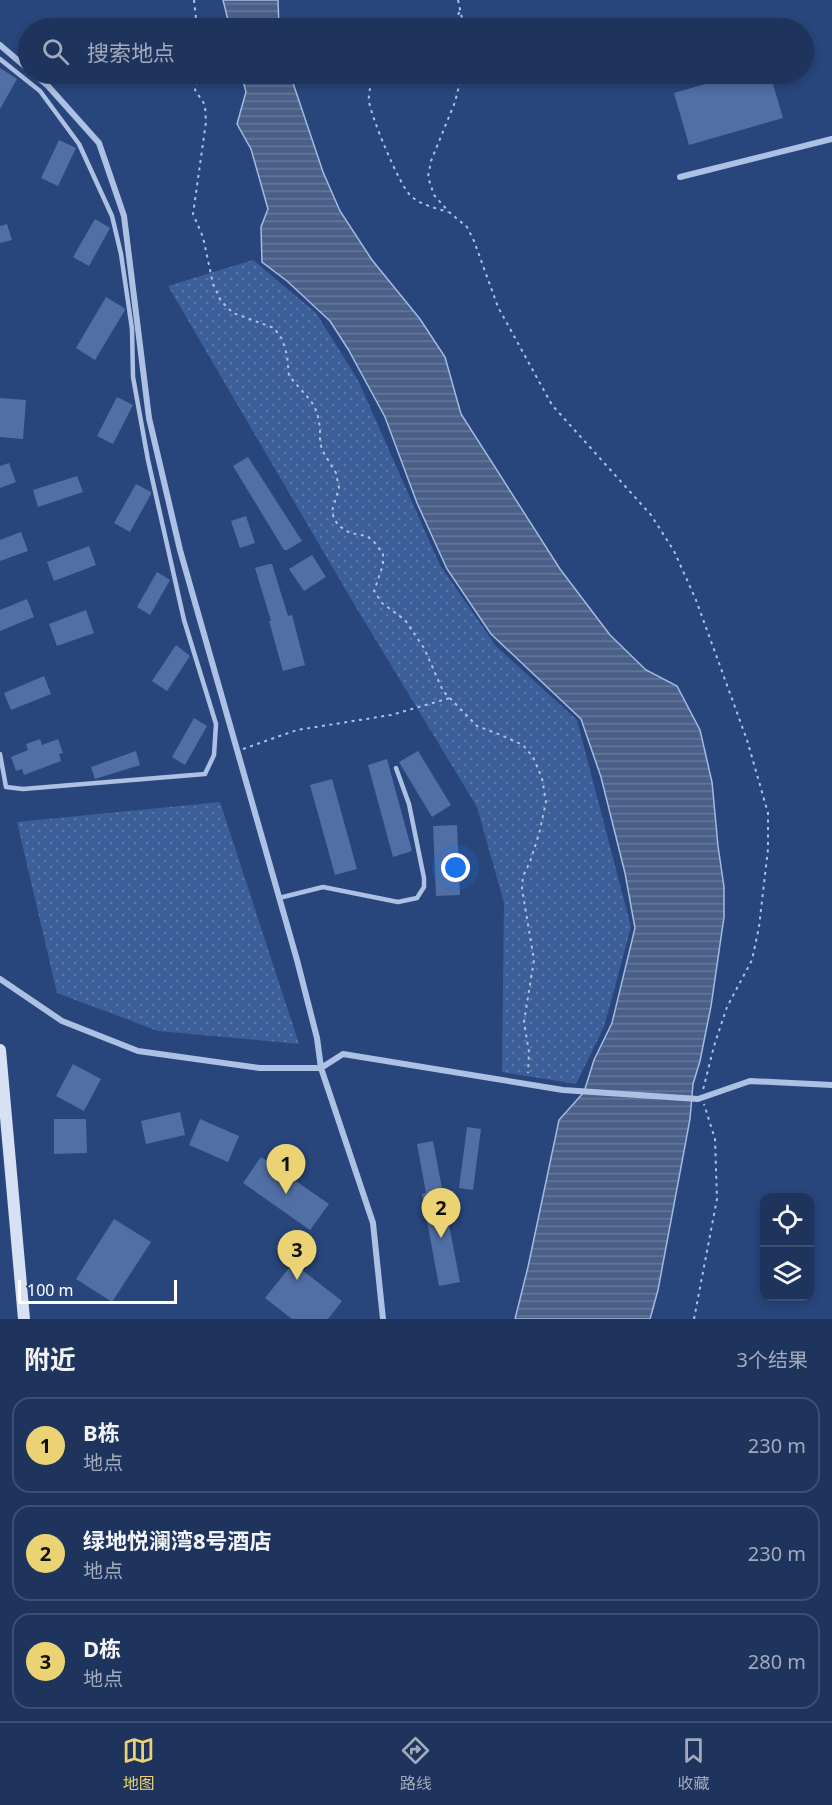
<!DOCTYPE html>
<html lang="zh">
<meta charset="utf-8">
<style>
body{margin:0;font-family:"Noto Sans","Noto Sans SC",sans-serif;background:#263c63;color:#f1f3f6}
.controls{position:absolute;right:18px;bottom:18px;display:grid;overflow:hidden;border-radius:12px;box-shadow:0 3px 9px #0003}
.controls button{width:54px;height:54px;display:grid;place-items:center;padding:0;border:0;border-bottom:2px solid #3c4f72;background:#1e345d;color:#f1f3f6;font:30px sans-serif}
.scale{position:absolute;left:18px;bottom:15px;width:159px;box-sizing:border-box;padding-left:6px;border:3px solid #fff;border-top:0;font-size:16px;line-height:21px;white-space:nowrap;color:#fff;-webkit-text-stroke:4px #28467c;paint-order:stroke}
.you{position:absolute;left:456px;top:868px;width:21px;height:21px;margin:-15px;border:4px solid #fff;border-radius:50%;background:#1a73e8;box-shadow:0 0 0 9px #1a73e833}
.badge{display:grid;place-items:center;width:39px;height:39px;border-radius:50%;background:#ebd374;color:#111;font-size:20px;font-weight:700}
.pin{position:absolute;translate:-50% -50px;filter:drop-shadow(0 2px 3px #0008)}
.pin::after{content:'';position:absolute;top:32px;width:21px;height:18px;background:inherit;clip-path:polygon(0 0,100% 0,50% 100%)}
.list{margin:0;padding:0;list-style:none}
h2{display:flex;justify-content:space-between;align-items:center;height:78px;margin:0;padding:0 24px;font-size:26px}
h2 small{font-size:20px;font-weight:400;color:#a1aabc}
.list li{display:grid;grid-template-columns:39px 1fr auto;gap:18px;align-items:center;box-sizing:border-box;height:96px;margin:0 12px 12px;padding:0 12px;border:2px solid #3c4f72;border-radius:18px}
.list b{display:block;font-size:22px;white-space:nowrap}
.list p{margin:0;font-size:20px;white-space:nowrap;color:#a1aabc}
.list em{font-size:20px;font-style:normal;color:#a1aabc}
.icon{flex:none;width:33px;height:33px;fill:none;stroke:currentColor;stroke-width:2;stroke-linecap:round;stroke-linejoin:round}
.map{position:relative;flex:none;width:832px;height:1319px;overflow:hidden}
.search{position:absolute;background:#1e345d;box-shadow:0 3px 9px #0003;left:18px;right:18px;top:18px;height:66px;display:flex;align-items:center;gap:15px;box-sizing:border-box;padding:0 21px;border-radius:33px;color:#a1aabc;font-size:22px}
.sheet{height:402px;background:#1e345d}
nav{display:flex;justify-content:space-around;align-items:center;box-sizing:border-box;height:84px;border-top:2px solid #3c4f72;background:#1e345d;font-size:16px;color:#a1aabc}
nav a{display:grid;justify-items:center;gap:3px}
nav .on{color:#ebd374}
.map>svg:first-child{display:block}
.green{fill:url(#green-dots)}
.water{fill:url(#water-rules);stroke:#a2bbe4;stroke-width:1.5}
.building{fill:#516fa5}
.lines{fill:none;stroke-linecap:round;stroke-linejoin:round}
.path{stroke:#adc1e4;stroke-width:2;stroke-dasharray:3 4.5;stroke-linecap:butt}
.lane{stroke:#adc1e4;stroke-width:4.5}
.street{stroke:#adc1e4;stroke-width:6}
.secondary{stroke:#d6e1f4;stroke-width:12}
</style>
<div class="map">
<svg width="832" height="1319" viewBox="0 0 832 1319">
<defs>
<pattern id="green-dots" width="8" height="8" patternUnits="userSpaceOnUse" patternTransform="scale(1.5)"><rect width="8" height="8" fill="#3c5e99"/><path d="M2 2h.1M6 6h.1" fill="none" stroke="#5976a8" stroke-width="1.8" stroke-linecap="round"/></pattern>
<pattern id="water-rules" width="6" height="5" patternUnits="userSpaceOnUse" patternTransform="scale(1.5)"><rect width="6" height="5" fill="#4b6088"/><path d="M0 2.5h6" fill="none" stroke="#66789a"/></pattern>
</defs>
<rect width="100%" height="100%" fill="#28467c"/>
<path class="green" d="M253 260 316 313 358 380 440 565 496 646 577 720 631 927 604 1027 576 1084 502 1072 504 903 477 807 354 604 168 286Z
M220 802 299 1044 158 1031 57 993 17 822Z"/>
<path class="water" d="M223 0H278L279 28H230Z
M241 74H290L323 172 340 211 372 260 420 319 445 357 461 414 560 569 610 635 646 670 677 686 700 730 712 782 718 846 724 887V917L711 1006 700 1061 693 1084 690 1119 658 1290 650 1319H515L528 1267 559 1120 584 1092 594 1060 612 1023 635 928 625 873 601 777 581 719 491 634 447 569 417 503 385 417 348 349 330 321 287 281 262 262 261 227 268 209 251 149 237 124 246 92Z"/>
<path class="building" d="M0 68 17 79 0 109Z
M741 74H770L783 118 689 145 674 93Z
M59 140 76 148 58 186 41 178Z
M95 219 110 228 89 266 73 257Z
M7 224 12 240 0 243V226Z
M106 297 124 308 125 310 95 360 76 348Z
M117 397 133 405 113 444 97 436Z
M0 398 26 400 23 439 0 437Z
M248 457 302 541 287 550H284L233 466Z
M9 463 16 482 0 488V466Z
M77 476 83 492 38 507 33 490Z
M136 484 151 492V494L130 532 114 523Z
M246 516 255 543 240 548 231 521Z
M21 532 28 551 0 561V540Z
M89 546 96 565 54 581 47 562Z
M312 555 326 577 304 591 289 569Z
M269 564H272L288 616 292 615 305 665 283 671 269 621H271L255 568Z
M157 572 170 580 150 615 137 607Z
M27 599 34 617 0 631V610Z
M86 610 94 633 57 646 49 624Z
M176 645 190 656 167 691 152 681Z
M44 676 51 694 11 710 4 693Z
M194 718 207 726 185 765 172 757Z
M40 739 42 745 58 739 63 753 59 754 61 761 24 775 22 769 16 771 11 757 28 750 26 744Z
M136 751 140 765 95 779 91 767Z
M418 751 451 805 432 817 399 762Z
M387 759 412 851 393 857 368 765Z
M332 779 357 869 335 875 310 785Z
M457 825 460 895 436 896 433 826Z
M73 1064 101 1079 84 1111 56 1096Z
M180 1112 185 1135 146 1144 141 1121Z
M54 1119H86L87 1153 54 1154Z
M200 1119 239 1136 228 1162 189 1145Z
M467 1127 481 1129 473 1190 459 1188Z
M433 1141 460 1282 439 1286 422 1194 426 1193 417 1144Z
M261 1157 329 1204 310 1230 243 1183Z
M114 1219 151 1242 112 1302 76 1279Z
M293 1263 342 1301 328 1319H292L265 1298Z"/>
<g class="lines">
<path class="path" d="M194 0 197 28
M458 0 464 28
M451 28 460 11
M199 74 195 90 205 105 206 122 193 214 203 237 213 284 221 301 233 313 274 328 282 339 287 355 289 376 311 401 317 412 320 427V441L322 450 336 473 339 488 332 511 334 519 339 526 350 533 367 536 375 543 383 554V565L374 591 382 603 405 620 424 648 443 691 477 726 501 735 523 745 533 757 542 778 546 802 539 834 530 862 523 876 522 889 534 960 524 1022 529 1052 528 1073
M375 74C372 82 368 92 369 101 371 117 399 184 410 195 420 205 436 208 448 212
M462 74 455 102 431 161 428 177 434 195 449 212 467 227 474 241 498 307 552 405 651 515 674 551 696 600 747 740 768 813V849L759 927 752 960 727 1007 714 1046 703 1090
M243 749 297 730 391 715 450 698
M694 1319 717 1199 715 1139 704 1104"/>
<path class="lane" d="M0 59 40 91 79 144 112 216 121 254 132 329 133 377 148 460 184 620 216 724 214 755 205 774 23 789 6 787 0 754
M279 898 323 887 398 902 417 898 424 887V878L409 804 396 768"/>
<path class="street" d="M0 45 28 69
M680 177 832 139
M0 979 62 1021 138 1051 260 1068H321L317 1038 297 960 180 550 149 418 124 216 99 143 48 86 34 74
M383 1319 373 1223 321 1068 343 1054 563 1090 698 1099 750 1081 832 1085"/>
<path class="secondary" d="M0 1050 24 1319"/>
</g>
</svg>
<div class="controls">
<button><svg class="icon" aria-label="locate" viewBox="0 0 24 24"><circle cx="12" cy="12" r="6"/><path d="M12 2v4M12 18v4M2 12h4M18 12h4"/></svg></button>
<button><svg class="icon" aria-label="layers" viewBox="0 0 24 24"><path d="M12 4l9 5-9 5-9-5zM3 14l9 5 9-5"/></svg></button>
</div>
<div class="scale">100 m</div>
<div class="you"></div>
<div class="pin badge" style="left:286px;top:1194px">1</div>
<div class="pin badge" style="left:441px;top:1238px">2</div>
<div class="pin badge" style="left:297px;top:1280px">3</div>
<div class="search"><svg class="icon" aria-label="search" viewBox="0 0 24 24"><circle cx="10" cy="10" r="6"/><path d="M15 15l6 6"/></svg>搜索地点</div>
</div>
<section class="sheet">
<h2>附近<small>3个结果</small></h2>
<ul class="list">
<li><span class="badge">1</span><div><b>B栋</b><p>地点</p></div><em>230 m</em></li>
<li><span class="badge">2</span><div><b>绿地悦澜湾8号酒店</b><p>地点</p></div><em>230 m</em></li>
<li><span class="badge">3</span><div><b>D栋</b><p>地点</p></div><em>280 m</em></li>
</ul>
</section>
<nav>
<a class="on"><svg class="icon" aria-label="map" viewBox="0 0 24 24"><path d="M3 6l6-2 6 2 6-2v14l-6 2-6-2-6 2zM9 4v14M15 6v14"/></svg>地图</a>
<a><svg class="icon" aria-label="directions" viewBox="0 0 24 24"><path d="M12 3l9 9-9 9-9-9zM9 14v-3h6M13 9l2 2-2 2"/></svg>路线</a>
<a><svg class="icon" aria-label="saved" viewBox="0 0 24 24"><path d="M7 4h10v16l-5-4-5 4z"/></svg>收藏</a>
</nav>
